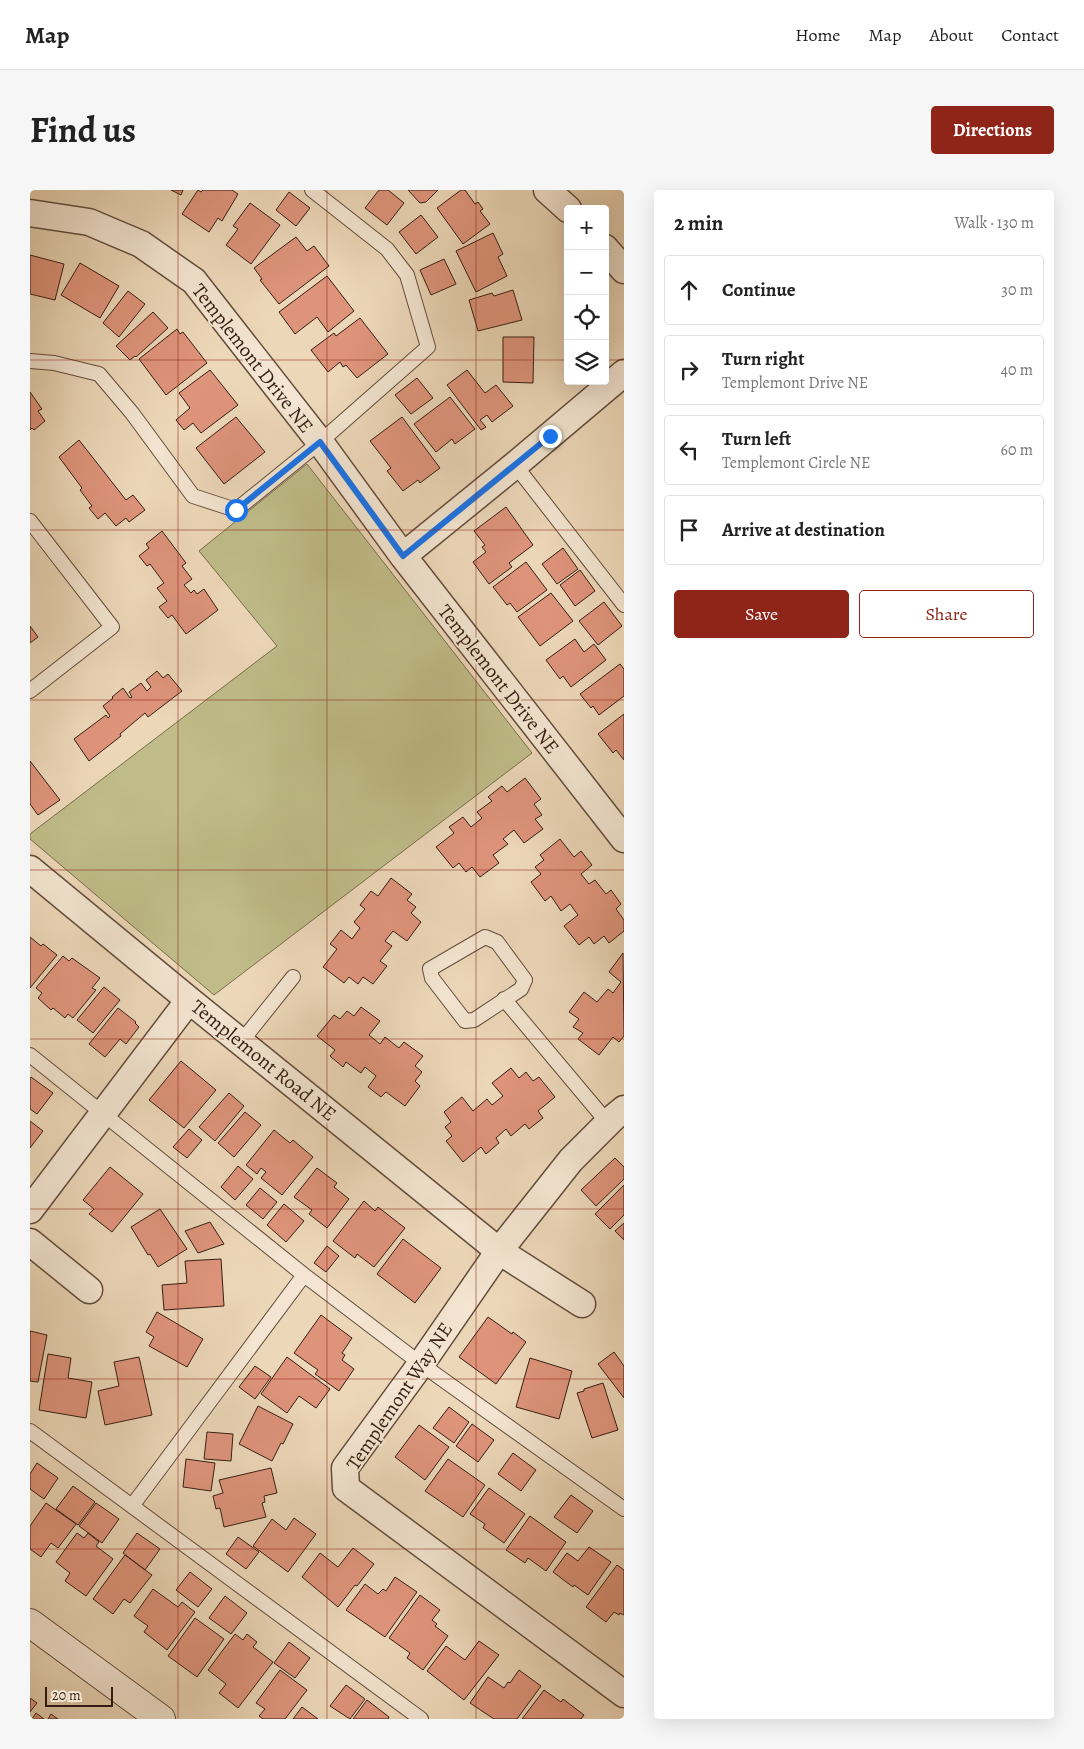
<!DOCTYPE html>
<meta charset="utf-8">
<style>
body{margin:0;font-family:Alegreya,serif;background:#f6f6f6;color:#222}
.controls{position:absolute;right:15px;top:15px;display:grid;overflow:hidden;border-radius:5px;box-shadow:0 5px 20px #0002}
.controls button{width:45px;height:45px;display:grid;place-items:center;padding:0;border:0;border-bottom:1px solid #e0e0e0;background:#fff;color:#222;font:25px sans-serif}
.scale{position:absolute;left:15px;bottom:12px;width:68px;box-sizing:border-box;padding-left:5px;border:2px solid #361d12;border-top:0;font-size:14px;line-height:18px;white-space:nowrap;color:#361d12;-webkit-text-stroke:4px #f3e5d1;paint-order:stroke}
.stop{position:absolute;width:15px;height:15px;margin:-11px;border:4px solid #1a73e8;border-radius:50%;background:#fff}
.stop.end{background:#1a73e8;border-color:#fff;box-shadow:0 1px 5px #0008}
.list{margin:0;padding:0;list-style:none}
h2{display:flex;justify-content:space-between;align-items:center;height:65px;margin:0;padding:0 20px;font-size:21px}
h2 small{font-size:16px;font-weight:400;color:#767676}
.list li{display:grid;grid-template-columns:32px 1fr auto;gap:15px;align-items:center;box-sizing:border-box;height:70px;margin:0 10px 10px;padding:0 10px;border:1px solid #e0e0e0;border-radius:5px}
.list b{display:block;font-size:19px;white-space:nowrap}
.list p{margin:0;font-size:16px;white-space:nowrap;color:#767676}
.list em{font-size:16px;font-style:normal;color:#767676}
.actions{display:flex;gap:10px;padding:15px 20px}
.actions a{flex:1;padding:11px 0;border:1px solid #8f2418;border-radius:5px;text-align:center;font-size:18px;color:#8f2418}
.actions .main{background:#8f2418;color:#fff}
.icon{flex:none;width:28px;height:28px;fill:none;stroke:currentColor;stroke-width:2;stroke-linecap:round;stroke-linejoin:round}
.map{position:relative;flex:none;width:594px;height:1529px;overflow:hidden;border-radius:5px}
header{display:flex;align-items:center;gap:30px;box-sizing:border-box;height:70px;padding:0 25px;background:#fff;border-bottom:1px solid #e0e0e0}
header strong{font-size:24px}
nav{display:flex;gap:28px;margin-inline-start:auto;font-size:18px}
.intro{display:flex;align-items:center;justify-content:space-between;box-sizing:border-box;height:120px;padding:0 30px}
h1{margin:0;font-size:35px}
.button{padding:12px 22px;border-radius:5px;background:#8f2418;color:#fff;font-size:18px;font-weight:700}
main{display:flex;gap:30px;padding:0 30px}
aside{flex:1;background:#fff;border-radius:5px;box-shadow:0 5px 20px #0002}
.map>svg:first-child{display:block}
.park{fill:#bfbc89;stroke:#7a6c4e}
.building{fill:#de947b;stroke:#361d12}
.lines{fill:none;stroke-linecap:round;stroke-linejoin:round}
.service-casing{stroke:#644c3c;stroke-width:16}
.minor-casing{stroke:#644c3c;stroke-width:29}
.tertiary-casing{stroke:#644c3c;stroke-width:30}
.service{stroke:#f3e5d1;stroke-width:14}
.minor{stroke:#f3e5d1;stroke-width:26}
.tertiary{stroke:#f3e5d1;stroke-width:28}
.route{stroke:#1a73e8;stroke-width:6}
.grid{fill:none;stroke:#8f2418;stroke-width:1;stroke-opacity:0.55}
.labels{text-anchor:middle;stroke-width:4;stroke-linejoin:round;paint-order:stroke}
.street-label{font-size:20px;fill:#361d12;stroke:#f3e5d1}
</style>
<header>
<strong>Map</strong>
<nav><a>Home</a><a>Map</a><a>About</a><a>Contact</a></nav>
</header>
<div class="intro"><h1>Find us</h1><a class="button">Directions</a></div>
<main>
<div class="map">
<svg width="594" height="1529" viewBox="0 0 594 1529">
<rect width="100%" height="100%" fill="#ecd7b8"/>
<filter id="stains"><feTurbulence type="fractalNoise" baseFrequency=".004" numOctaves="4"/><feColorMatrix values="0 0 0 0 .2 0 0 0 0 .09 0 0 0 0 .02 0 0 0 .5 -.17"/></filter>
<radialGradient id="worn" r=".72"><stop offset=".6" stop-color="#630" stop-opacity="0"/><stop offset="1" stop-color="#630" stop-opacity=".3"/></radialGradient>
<path class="park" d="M277 274 502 563 184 805 0 649V644L247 456 169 361Z"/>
<path class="building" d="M141 0H153L151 5Z
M168 0 171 2 173 0H202L208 4 192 31 188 28 179 42 152 24Z
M349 0H358L374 13 357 35 335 18Z
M378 0H408L396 12 390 13Z
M431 0H435L445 14 448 12 453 19 450 21 460 34 433 54 407 18Z
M259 2 280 18 266 36 246 20Z
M220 13 250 35 221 74 196 55 208 39 203 36Z
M391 25 408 47 386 64 369 42Z
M463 43 473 64 468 67 477 86 446 102 426 61Z
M266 47 277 61 284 56 299 76 249 114 230 90 232 89 224 78Z
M0 65 34 74 25 110 0 104Z
M414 69 426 94 401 105 390 80Z
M50 73 89 96 70 128 31 105Z
M297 86 324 121 298 142 287 127 265 144 249 122Z
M483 100 492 130 448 141 439 110 462 103 464 106Z
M98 101 115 114 89 147 73 133Z
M123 122 138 138 106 167 105 166 100 170 86 156Z
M330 128 358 164 327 188 316 175 313 177 310 172 298 182 281 160 304 143 306 146Z
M147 139 150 144 153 142 177 173 136 205 109 169Z
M473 147H504L503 193 473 192Z
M180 180 208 215 171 243 163 233 154 240 146 230 160 218 149 203Z
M437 180 455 203 466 195 483 216 462 232 457 225 450 230 456 237 451 240 417 195Z
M387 188 403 208 381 224 365 205Z
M0 202 12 219 8 221 15 231 4 240 2 238 0 240Z
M420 207 445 239 425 254 422 249 406 262 384 234Z
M206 227 235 262 194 294 166 258Z
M372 227 410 278 390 293 388 290 373 301 357 281 361 278 340 251Z
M49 250 96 310 103 305 115 320 99 332 96 328 86 336 75 323 68 329 59 318 62 316 50 300 52 298 29 267Z
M476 317 503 355 479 373 482 377 459 394 443 372 456 362 452 357 455 355 444 341Z
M132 341 156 373 152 376 162 389 154 395 161 403 164 400 167 404 174 399 188 420 156 444 142 425 138 428 129 417 137 411 127 398 134 393 120 374 117 376 109 366 119 358 116 354Z
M533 358 548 379 527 394 512 374Z
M496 372 517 400 487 422 480 413 477 415 463 397Z
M550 380 565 401 545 416 530 395Z
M521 403 543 431 510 456 488 427Z
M574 412 592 436 568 455 549 431Z
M0 436 8 447 0 453Z
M545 449 554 462 564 454 576 470 541 497 533 486 530 489 516 470Z
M590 474 594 479V506L569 525 563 516 561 518 550 504Z
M127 481 133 488 138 484 152 501 118 527 115 523 90 544 91 546 59 571 44 549 76 525 78 528 80 526 73 516 83 508 82 507 93 498 100 508 102 507 99 502 111 493 117 501 121 497 116 490Z
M594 524V570L586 560 583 563 568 544Z
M0 571 30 610 8 625 0 614Z
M495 588 511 609 504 614 512 625 505 629 513 639 494 653 484 640 473 649 478 654 463 665 469 673 450 687 442 677 436 682 429 673 423 678 406 657 424 643 419 637 433 627 441 637 452 628 447 622 462 611 458 607 472 596 477 602Z
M530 649 544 667 551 661 562 675 551 684 559 694 565 690 576 704 581 700 591 714 586 719 594 730V741L579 753 574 746 564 754 559 747 549 755 534 736 548 725 540 714 531 721 521 706 515 711 501 692 511 684 505 677 514 670 510 665Z
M361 688 382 704 377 710 386 717 381 723 391 732 377 751 363 741 355 751 362 756 350 771 357 776 343 794 333 787 328 794 319 787 314 793 293 777 307 759 300 754 311 740 322 749 330 738 324 732 335 719 330 715 341 701 348 706Z
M0 747 11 756 13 754 27 765 0 798Z
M593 763 594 846 589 852 583 847 569 865 548 849 553 843 543 837 549 829 539 822 554 802 567 812 578 799 583 803 591 792 579 782Z
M33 766 39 771 42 768 70 788 62 798 66 800 43 828 38 824 35 828 23 818 21 820 8 808 12 803 6 798Z
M74 797 90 810 63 843 47 830Z
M331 817 350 831 339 845 350 854 355 847 369 858 374 852 393 866 385 876 392 882 385 891 390 896 375 916 356 902 351 907 338 897 346 886 335 877 331 883 316 872 313 877 300 866 305 860 287 846 304 825 310 829 317 821 324 826Z
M88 818 106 832 105 833 109 837 96 854 90 849 75 867 59 854Z
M151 871 186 900 154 938 119 910Z
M481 878 489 888 496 882 503 891 509 887 525 907 508 921 513 928 499 939 495 934 481 946 476 939 466 948 469 953 456 964 451 957 433 972 416 951 422 946 415 937 421 932 414 922 432 907 443 921 457 909 462 915 473 906 462 893Z
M1 887 23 903 7 924 0 919V889Z
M199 903 214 916 185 951 169 937Z
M215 922 231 935 204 967 188 953Z
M0 931 13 941 0 958Z
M159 939 172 950 157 968 143 957Z
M244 940 260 953 263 950 283 967 252 1005 231 988 236 982 231 978 227 984 216 975Z
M585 968 594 977V989L566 1016 551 1000Z
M208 976 223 989 205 1010 191 997Z
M80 977 113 1004 82 1042 59 1024 64 1019 53 1010Z
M287 978 307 993 304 997 319 1009 297 1038 279 1024 282 1020 264 1007Z
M594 995V1025L580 1039 565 1024Z
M230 998 247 1012 233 1029 216 1015Z
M334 1011 345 1021 348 1017 375 1038 344 1077 327 1064 325 1068 303 1051Z
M254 1014 274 1031 256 1052 237 1035Z
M130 1019 157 1059 128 1077 120 1064 118 1065 101 1037Z
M180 1032 194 1054 168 1063 155 1041Z
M594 1033V1050L585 1041Z
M373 1049 411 1078 385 1113 347 1084Z
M297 1056 309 1066 296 1082 284 1073Z
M191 1069 194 1116 134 1120 132 1095 157 1093 155 1071Z
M127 1122 173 1149 157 1177 119 1156 124 1147 116 1142Z
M291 1125 322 1148 312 1163 315 1165 312 1170 324 1179 309 1201 285 1184 288 1180 264 1163Z
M458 1127 482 1144 483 1142 496 1152 466 1194 429 1167Z
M0 1141 17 1145 8 1192 0 1191Z
M584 1162 594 1176V1208L568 1174Z
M18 1164 41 1168 38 1188 62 1192 56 1228 9 1220Z
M109 1167 122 1225 75 1235 68 1201 89 1196 84 1172Z
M257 1167 300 1199 286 1218 269 1206 257 1223 231 1204Z
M500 1168 542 1181 529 1229 486 1217Z
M225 1176 241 1187 225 1209 209 1197Z
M573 1193 588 1240 562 1248 547 1203 554 1201V1199Z
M228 1216 263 1234 253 1254 251 1253 242 1271 209 1254Z
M419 1217 439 1232 424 1253 403 1238Z
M442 1234 464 1250 448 1272 426 1256Z
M389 1235 419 1257 395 1290 365 1267Z
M177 1242 203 1244 201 1271 174 1269Z
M483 1263 506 1280 491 1301 468 1284Z
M156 1269 185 1273 181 1301 153 1297Z
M418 1269 455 1295 433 1327 395 1301Z
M7 1273 28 1288 14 1309 0 1299V1284Z
M241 1278 247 1303 234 1306 235 1312 232 1313 236 1327 194 1337 190 1318 186 1319 183 1306 193 1303 189 1290Z
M43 1296 65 1312 48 1335 26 1319Z
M459 1298 495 1324 474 1353 453 1338 455 1334 440 1324Z
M541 1305 563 1321 547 1343 524 1327Z
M16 1313 46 1334 28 1358 21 1353 11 1367 0 1359V1336Z
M66 1313 89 1329 72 1353 49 1336Z
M500 1326 536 1352 516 1381 498 1368 495 1373 476 1360Z
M264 1328 286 1344 258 1382 223 1356 242 1329 256 1340Z
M47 1343 54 1348 58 1343 69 1352 66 1356 83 1369 56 1406 35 1391 40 1383 26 1372Z
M107 1343 130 1359 115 1380 93 1363Z
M208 1347 229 1362 216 1379 196 1364Z
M559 1357 581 1372 558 1405 544 1395 543 1397 523 1382 537 1363 548 1371Z
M323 1358 344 1374 327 1396 325 1395 308 1417 272 1387 290 1363 308 1377Z
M95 1365 122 1385 100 1413 94 1409 83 1424 63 1409Z
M587 1375 594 1380V1425L590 1423 589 1425 584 1422 576 1432 556 1417Z
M160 1382 182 1399 168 1417 146 1400Z
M365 1387 387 1402 355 1447 316 1420 335 1394 348 1404 353 1399 356 1401Z
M123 1399 148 1417 152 1412 165 1422 137 1460 114 1442 118 1436 104 1426Z
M390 1405 410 1420 402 1430 407 1434 405 1436 418 1446 393 1480 377 1468 380 1463 359 1448Z
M195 1406 217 1423 201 1444 179 1428Z
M165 1428 194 1449 167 1487 138 1466Z
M205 1444 213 1450 217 1444 227 1452 223 1457 243 1472 208 1518 189 1503 196 1494 178 1480Z
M449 1451 469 1465 434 1510 397 1481 416 1456 435 1470Z
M259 1452 280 1468 265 1488 244 1473Z
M250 1480 277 1500 255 1529H233L229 1526 235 1519 226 1513Z
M489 1480 511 1496 487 1529H464L440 1513 458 1487 474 1498 478 1492 480 1493Z
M316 1495 335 1509 320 1529 300 1516Z
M514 1500 531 1512 533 1509 554 1525 551 1529H492Z
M0 1508 7 1513 0 1522Z
M337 1510 359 1527 358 1529H323Z
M272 1517 288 1529H263Z
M6 1523 14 1529H2Z
M21 1524 28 1529H18Z"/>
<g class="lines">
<defs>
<path id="service" d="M0 171 24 173 69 184 102 223 163 306 206 320 290 252 398 157 377 85 357 59 282 0
M485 275 594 415
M0 331 82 437 0 501
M455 747 467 752 495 790 491 799 444 830 435 831 402 788 400 779Z
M474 809 578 933
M211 852 263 787
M0 865 274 1085 391 1174 594 1319
M0 1241 391 1529
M102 1316 274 1085"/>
<path id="minor" d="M517 0 538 19
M0 23 59 32 111 54 164 91 290 252 373 366 594 649
M575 58 594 80
M373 366 485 275 594 183
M0 679 159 810 469 1061 552 1114
M594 919 583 928 541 970 469 1061 391 1174 315 1278 316 1298 594 1504
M0 1020 159 810
M0 1052 59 1100"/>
<path id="tertiary" d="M0 1433 131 1529"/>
</defs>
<use href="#service" class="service-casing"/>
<use href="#minor" class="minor-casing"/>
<use href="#tertiary" class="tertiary-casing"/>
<use href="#service" class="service"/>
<use href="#minor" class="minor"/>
<use href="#tertiary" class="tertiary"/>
</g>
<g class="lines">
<path class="route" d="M206 320 290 252 373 366 520 246"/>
</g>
<path class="grid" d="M148 0V1529M297 0V1529M446 0V1529M0 170H538M575 170H594M0 340H594M0 510H594M0 680H594M0 849H594M0 1019H594M0 1189H594M0 1359H594"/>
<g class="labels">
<g class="street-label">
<text transform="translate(223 168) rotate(52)" y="7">Templemont Drive NE</text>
<text transform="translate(469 489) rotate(52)" y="7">Templemont Drive NE</text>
<text transform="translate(234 870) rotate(39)" y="7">Templemont Road NE</text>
<text transform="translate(369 1206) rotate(-56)" y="7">Templemont Way NE</text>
</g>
</g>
<rect width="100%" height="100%" filter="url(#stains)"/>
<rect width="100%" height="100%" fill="url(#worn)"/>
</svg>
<div class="controls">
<button>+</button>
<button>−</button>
<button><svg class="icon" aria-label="locate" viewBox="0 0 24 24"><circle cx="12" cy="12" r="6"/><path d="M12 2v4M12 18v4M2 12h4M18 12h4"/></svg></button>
<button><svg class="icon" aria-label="layers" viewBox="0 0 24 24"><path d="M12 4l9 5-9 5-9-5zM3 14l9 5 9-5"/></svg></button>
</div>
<div class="scale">20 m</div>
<div class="stop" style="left:206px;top:320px"></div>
<div class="stop end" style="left:520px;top:246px"></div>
</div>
<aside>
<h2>2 min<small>Walk · 130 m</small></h2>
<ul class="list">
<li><svg class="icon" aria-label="ahead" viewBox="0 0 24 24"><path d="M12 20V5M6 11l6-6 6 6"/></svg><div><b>Continue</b></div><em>30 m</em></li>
<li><svg class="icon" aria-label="right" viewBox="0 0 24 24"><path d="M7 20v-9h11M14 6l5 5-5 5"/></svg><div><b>Turn right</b><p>Templemont Drive NE</p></div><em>40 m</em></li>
<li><svg class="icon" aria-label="left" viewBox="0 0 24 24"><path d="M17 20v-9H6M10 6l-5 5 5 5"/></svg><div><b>Turn left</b><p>Templemont Circle NE</p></div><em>60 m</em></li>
<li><svg class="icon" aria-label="arrive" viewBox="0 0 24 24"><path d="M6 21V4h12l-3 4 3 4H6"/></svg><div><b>Arrive at destination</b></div></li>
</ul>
<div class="actions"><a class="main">Save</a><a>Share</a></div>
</aside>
</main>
